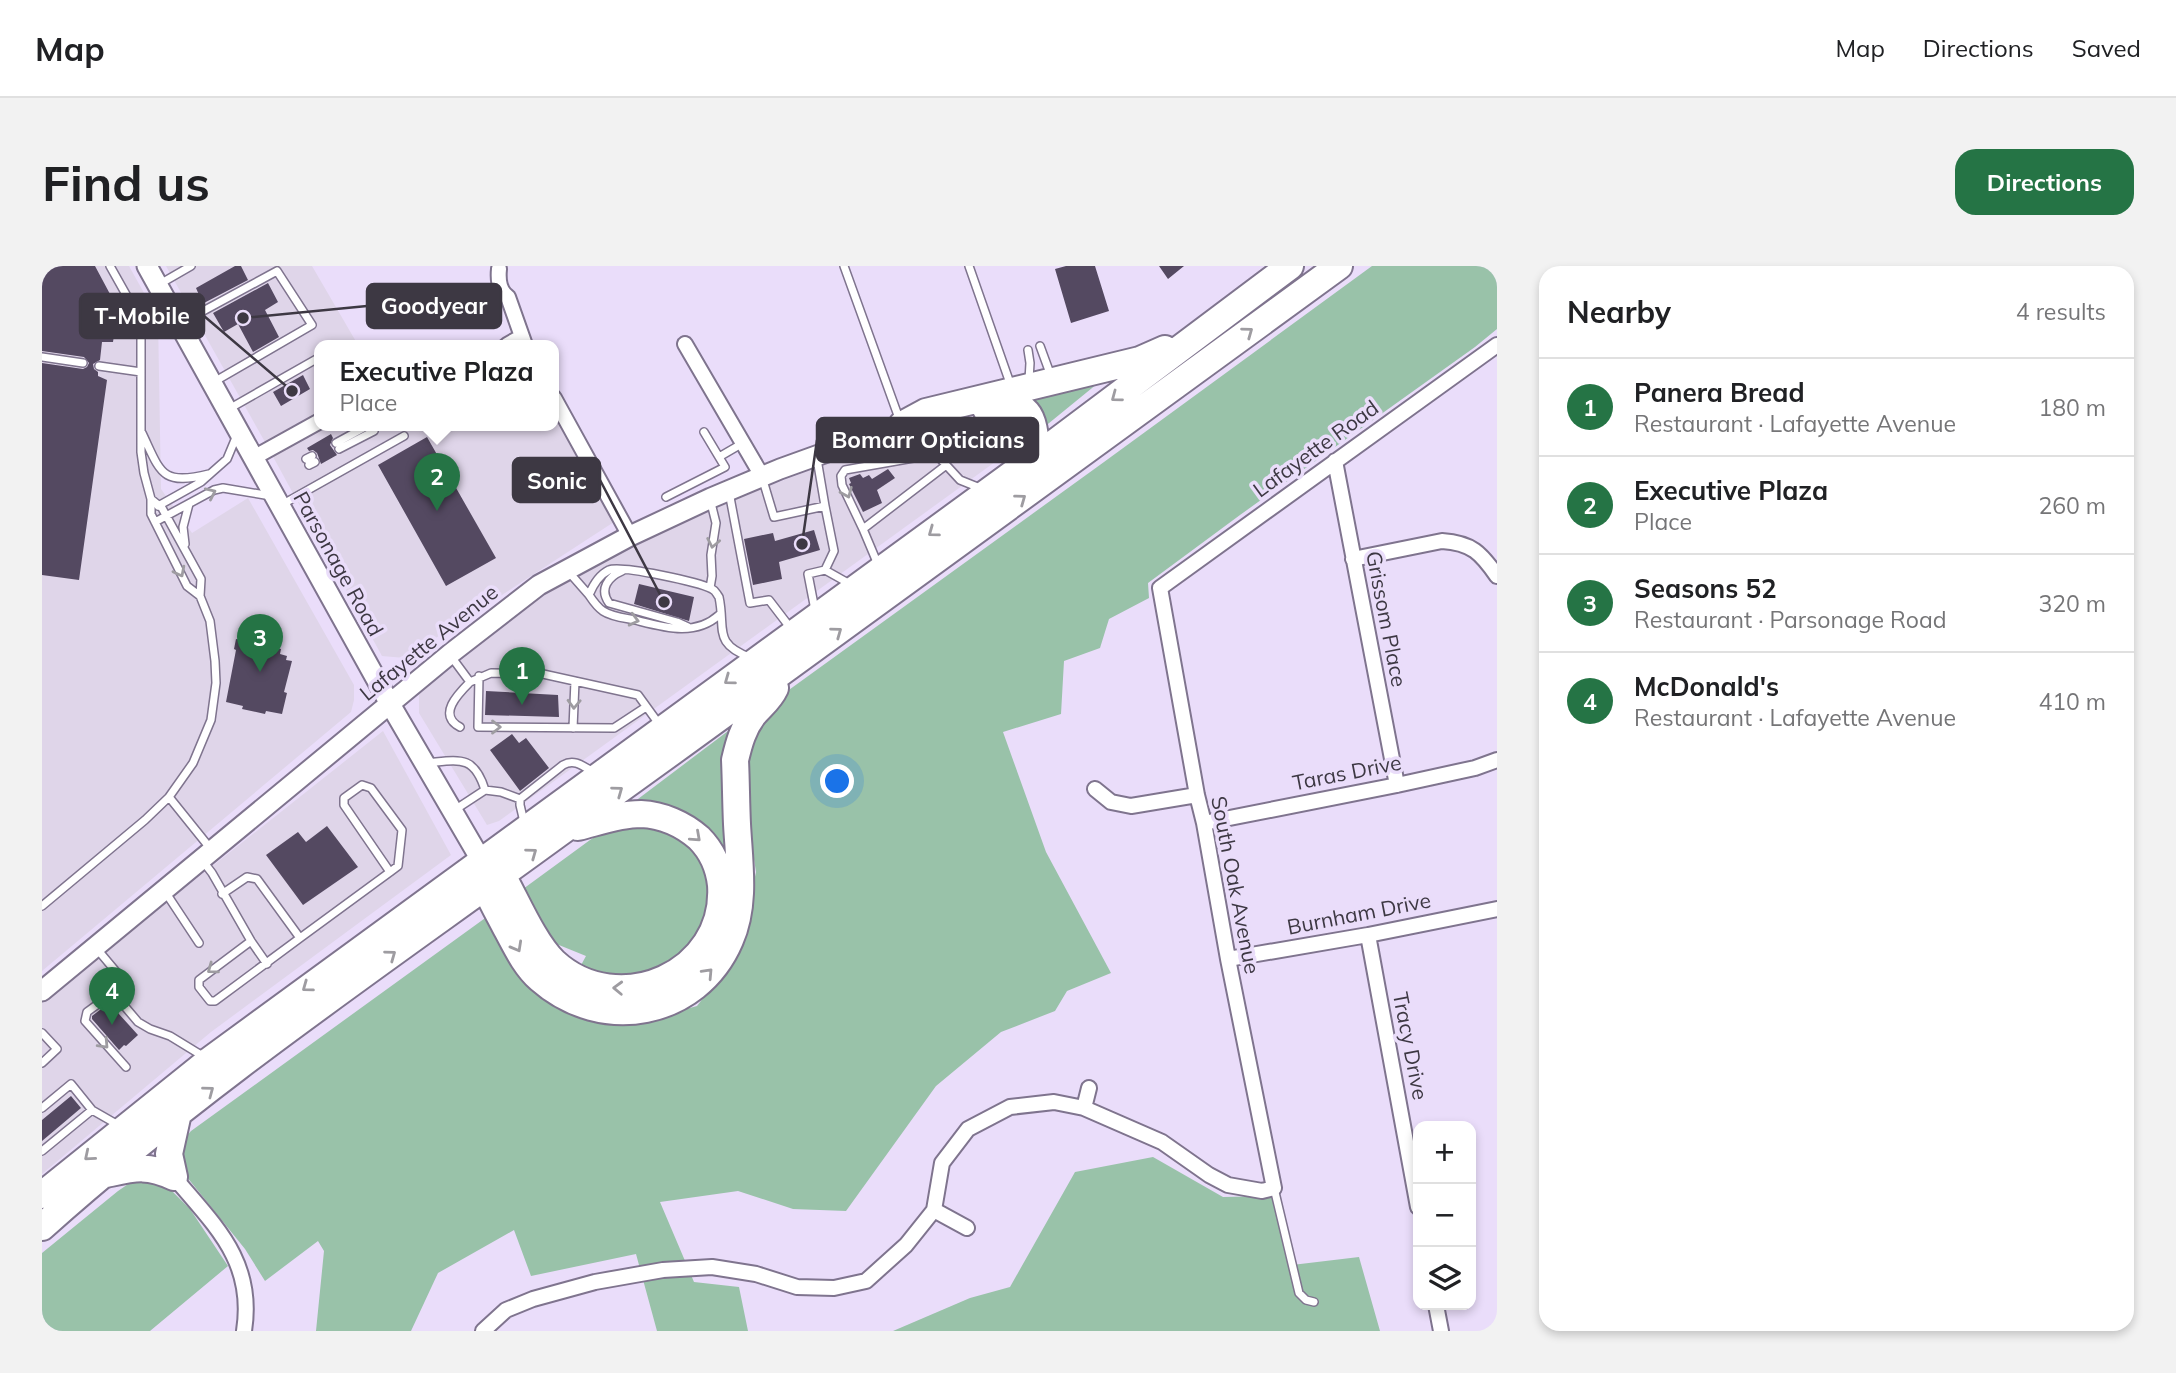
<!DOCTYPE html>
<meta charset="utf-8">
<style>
body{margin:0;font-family:Mulish,sans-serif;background:#f2f2f2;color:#202124}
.controls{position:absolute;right:21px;bottom:21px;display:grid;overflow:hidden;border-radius:14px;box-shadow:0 4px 10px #0003}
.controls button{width:63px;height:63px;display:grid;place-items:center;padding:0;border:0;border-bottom:2px solid #e0e0e0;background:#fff;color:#202124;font:35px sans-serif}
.you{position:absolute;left:796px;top:516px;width:24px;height:24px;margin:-18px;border:5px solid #fff;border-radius:50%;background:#1a73e8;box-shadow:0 0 0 10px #1a73e833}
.badge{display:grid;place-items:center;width:46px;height:46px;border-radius:50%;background:#257445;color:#fff;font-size:23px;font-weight:700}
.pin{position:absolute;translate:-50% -58px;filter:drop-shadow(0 2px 4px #0008)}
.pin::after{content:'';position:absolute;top:37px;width:24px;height:21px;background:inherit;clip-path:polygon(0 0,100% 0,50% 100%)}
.popup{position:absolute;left:272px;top:74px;width:245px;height:91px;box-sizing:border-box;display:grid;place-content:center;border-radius:14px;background:#fff;filter:drop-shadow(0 2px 5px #0005);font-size:23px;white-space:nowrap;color:#757577}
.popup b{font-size:26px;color:#202124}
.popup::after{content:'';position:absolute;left:50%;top:100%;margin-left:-14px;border:14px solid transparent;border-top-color:#fff}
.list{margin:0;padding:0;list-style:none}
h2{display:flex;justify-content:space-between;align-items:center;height:91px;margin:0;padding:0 28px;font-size:30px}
h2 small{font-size:23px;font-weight:400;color:#757577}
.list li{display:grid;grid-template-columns:46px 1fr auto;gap:21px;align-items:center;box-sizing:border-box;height:98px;padding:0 28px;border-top:2px solid #e0e0e0}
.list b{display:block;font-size:26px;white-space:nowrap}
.list p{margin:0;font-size:23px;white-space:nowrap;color:#757577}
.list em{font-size:23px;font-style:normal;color:#757577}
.icon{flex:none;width:38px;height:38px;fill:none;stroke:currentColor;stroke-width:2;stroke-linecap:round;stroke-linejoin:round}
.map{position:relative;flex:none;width:1455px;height:1065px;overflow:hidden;border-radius:21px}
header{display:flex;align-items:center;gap:42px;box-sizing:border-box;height:98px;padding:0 35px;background:#fff;border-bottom:2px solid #e0e0e0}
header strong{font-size:33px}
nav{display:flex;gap:38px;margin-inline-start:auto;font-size:24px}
.intro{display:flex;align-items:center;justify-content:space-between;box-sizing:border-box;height:168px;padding:0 42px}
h1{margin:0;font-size:49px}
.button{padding:18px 32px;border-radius:21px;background:#257445;color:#fff;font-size:24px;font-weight:700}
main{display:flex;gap:42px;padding:0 42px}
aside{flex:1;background:#fff;border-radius:21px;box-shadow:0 4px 10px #0003}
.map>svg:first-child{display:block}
.commercial{fill:#dfd5e9}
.green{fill:#99c2a9}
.building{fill:#544961}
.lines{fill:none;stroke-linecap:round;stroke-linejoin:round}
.lane-casing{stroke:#7f748e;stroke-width:10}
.street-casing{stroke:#7f748e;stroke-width:18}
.secondary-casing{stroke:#7f748e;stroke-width:23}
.highway-casing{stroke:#7f748e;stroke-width:30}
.lane{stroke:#fff;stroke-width:7}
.street{stroke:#fff;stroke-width:14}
.secondary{stroke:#fff;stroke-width:19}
.highway{stroke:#fff;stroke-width:26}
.oneway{stroke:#9e9ca1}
.labels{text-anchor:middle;stroke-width:7;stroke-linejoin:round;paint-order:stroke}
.street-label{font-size:21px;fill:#3d3843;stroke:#eaddfa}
.leader{fill:none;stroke:#3d3843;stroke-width:2.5}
.callout-dot{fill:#3d3843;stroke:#eaddfa;stroke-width:2.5}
.callout{fill:#3d3843;stroke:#3d3843;stroke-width:2.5}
.callout-label{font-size:23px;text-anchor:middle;font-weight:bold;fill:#fff}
</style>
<header>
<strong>Map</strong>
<nav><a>Map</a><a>Directions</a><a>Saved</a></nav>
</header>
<div class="intro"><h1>Find us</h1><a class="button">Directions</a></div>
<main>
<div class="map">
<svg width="1455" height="1065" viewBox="0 0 1455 1065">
<rect width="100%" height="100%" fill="#eaddfa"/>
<path class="commercial" d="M0 0H87L116 52 119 223 150 267 206 232 312 419V434L309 446 0 705Z
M124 0H270L316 79H278V159H512V147L575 254 363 392 340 390 223 176Z
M934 154 953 196 457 555 445 559 377 447V428L513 319 677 239 863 168Z
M341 465 409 589 169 766 0 908V735Z"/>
<path class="green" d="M1330 0H1455V63L1433 81 1198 249 1106 317 1107 332 1067 353 1058 382 1022 395 1019 448 961 466 1004 586 1069 707 1025 725 1013 745 959 766 894 820 804 945 751 943 696 925 618 936 652 1016 697 1021 706 1065H615L594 988 489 1010 472 964 396 1007 369 1065H274L282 985 276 975 223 1015 203 983 136 900 133 883 149 865 446 650 471 699 484 718 523 746 586 759 655 740 697 685 714 606 703 536 701 501 711 458 733 434 1062 196Z
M1066 109 1001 162 985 128Z
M961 147 979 154 981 174 953 196 934 154Z
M694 459 688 617 676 585 592 536Z
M616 558 661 587 669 644 645 686 604 711 574 714 538 701 544 690 512 677 481 623 548 574 565 563Z
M1111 891 1181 931 1234 930 1250 999 1317 991 1338 1065H851L928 1032 968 1021 1033 906Z
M101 908 117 912 148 943 186 1000 108 1065H0V987L76 925Z"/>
<path class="building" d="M0 0H53L76 43 71 76H60L58 94 51 98 52 103 56 106V110L65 114 37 314 0 309V97L41 103 45 101 47 97 42 91 0 85Z
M193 0H199L206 14 162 37V35L160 36 154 22Z
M1024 0H1053L1067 45 1029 57 1013 3Z
M1117 0H1142L1126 13Z
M226 17 236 36 223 44 237 71 211 86 196 58 182 66 171 47Z
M261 109 268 123 239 140 231 126Z
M289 168 291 172 288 179 295 189 279 198 275 187 271 184 267 185 265 182Z
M385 171 454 292 404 320 336 199Z
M846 203 853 212 835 224 840 237 821 246 807 218 809 217 807 212 818 208 821 212 827 209 830 213Z
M772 264 778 284 737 296 740 313 711 319 702 273 731 267 733 275Z
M597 318 652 331 647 355 592 338Z
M194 373 239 383 238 388 245 390 244 394 250 395 242 426 245 427 240 448 224 445 223 448 200 443 201 440 184 436 194 384 192 383Z
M444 425 516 429 517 451 443 449Z
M470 468 477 477 484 472 507 502 478 525 448 484Z
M285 560 316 601 261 639 224 589 256 566 264 576Z
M67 737 96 769 84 780 82 779 77 784 50 753V750Z
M29 830 39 842 0 875V854Z"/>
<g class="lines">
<defs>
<path id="lane" d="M68 0 95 48 99 69V186L102 207 109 233V248L145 320 158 330
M802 0 858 155
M927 0 969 120
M116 19 149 0
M139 57 235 5 270 59 170 117
M998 80 1009 110
M986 84 988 97 987 114
M0 91 41 97
M57 100 99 106
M185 144 278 91
M889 155 894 188 918 214 938 222
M100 167C119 207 119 220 167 208
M294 177 327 159
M297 183 332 165 329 159
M677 191 701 177
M264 193 270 190
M267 199 273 196
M720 211 732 251 783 240 775 193
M687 226 708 337 727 334 750 364
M624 231 683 201 662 166
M241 238 362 170
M116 240 159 216 185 193 195 169
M113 256 172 224 181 222 229 230
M821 263 903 200
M143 278 141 261 147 238
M837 301 821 263 800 219 799 210 803 204 894 188 929 180
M525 304 547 329
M783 304 792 285 783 240
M580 305C566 311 557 323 567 337L635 356 646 361
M668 322 670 310 669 289 674 257 668 233
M773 344 766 308 783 304 808 318
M677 349C653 371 621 361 593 354 583 352 570 351 561 345 555 341 551 335 547 329 551 319 557 309 567 304 579 299 657 316 670 323 674 325 674 327 677 331 684 364 670 377 709 392
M408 389 428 416C416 428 395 449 418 461
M437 410 436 461 572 462 604 441
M428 416 449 407 501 408 596 429 617 458
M531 462 533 415
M385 497C416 494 432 488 443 524
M127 531 168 582
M411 545 443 524 459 526 478 533
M482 556 478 539V533L521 499C533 492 542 501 553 507
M160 594 170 607 209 675 225 698
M122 624 157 677
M180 628 205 611 215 613 258 672 348 606 302 539V532L320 519 329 522 360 564 356 600 348 606
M0 640 103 554 127 531 151 497 169 454 174 417 173 395 168 355 158 330 159 313 120 242 109 233
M209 675 157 714V721L168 735H173L258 672
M55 683 76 708
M0 767 15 783 0 797
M84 801 43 755 45 746 67 730 79 736 96 756 108 763 128 770 164 792
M0 842 29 818 50 844
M0 885 50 844 78 860
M1232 922 1257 1027 1264 1034 1272 1036"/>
<path id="street" d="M457 3C456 13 457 25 466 31L483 79
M643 78 720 210
M465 79 479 71
M512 132 588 270
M211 192 278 155
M1293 195 1355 519
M1311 293 1400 275C1430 277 1439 287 1455 310
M1053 523 1069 536 1089 540 1155 529
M1162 557 1355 519 1433 502 1455 494
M1326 669 1376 941
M1186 693 1326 669 1455 643
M1042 842 1047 822
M132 911C173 960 213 995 202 1065
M892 944 925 962
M1394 1039 1399 1065
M441 1065 464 1044 491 1033 553 1016 621 1004 670 1001 714 1008 755 1021 792 1022 824 1015 864 979 892 944 900 897 926 863 968 841 1012 836 1042 842 1120 876 1167 909 1186 919 1220 925 1232 922 1186 693 1162 557 1155 529 1118 322 1455 79"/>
<path id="secondary" d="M105 0 348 438 439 594 450 602
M0 725 408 388 497 319 588 270 669 232 738 203 860 159"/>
<path id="highway" d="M944 143C991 132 991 150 995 190
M860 159 884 146 1098 94 1123 83
M441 607C443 626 454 642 463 660 473 678 482 699 498 713 560 768 655 751 688 674 704 638 697 596 695 558 694 537 694 515 693 494 697 477 701 462 712 448 720 439 728 433 733 422
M460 609C474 634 492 677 512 696 576 755 685 708 679 619 677 601 670 585 657 572 641 558 620 549 599 548 577 548 556 556 536 561
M64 908C92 902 105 898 132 911
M132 911 127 888 136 847
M0 929 168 794 995 190 1248 0
M0 961C161 817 342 695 516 568 777 380 1037 191 1297 0"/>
</defs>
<use href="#lane" class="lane-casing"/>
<use href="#street" class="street-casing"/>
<use href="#secondary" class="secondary-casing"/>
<use href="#highway" class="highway-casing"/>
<use href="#lane" class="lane"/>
<use href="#street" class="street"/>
<use href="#secondary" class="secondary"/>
<use href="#highway" class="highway"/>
</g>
<defs><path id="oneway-chevron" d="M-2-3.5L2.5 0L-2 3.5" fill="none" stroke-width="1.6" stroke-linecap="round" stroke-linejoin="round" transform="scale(1.75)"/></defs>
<g class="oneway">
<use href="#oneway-chevron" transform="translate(1206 66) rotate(-36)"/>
<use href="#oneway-chevron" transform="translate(1074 131) rotate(143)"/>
<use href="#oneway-chevron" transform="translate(169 227) rotate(-25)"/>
<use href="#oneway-chevron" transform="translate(805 227) rotate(67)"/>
<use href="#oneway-chevron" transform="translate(979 233) rotate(-36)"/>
<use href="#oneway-chevron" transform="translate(891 266) rotate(144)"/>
<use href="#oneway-chevron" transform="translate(671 277) rotate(101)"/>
<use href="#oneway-chevron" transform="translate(138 306) rotate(63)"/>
<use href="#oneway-chevron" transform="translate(592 354) rotate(14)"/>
<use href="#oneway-chevron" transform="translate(795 366) rotate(-36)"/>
<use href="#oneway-chevron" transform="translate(687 414) rotate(144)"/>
<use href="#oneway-chevron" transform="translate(532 438) rotate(92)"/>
<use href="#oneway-chevron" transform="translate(454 461)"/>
<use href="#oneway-chevron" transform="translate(576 525) rotate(-36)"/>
<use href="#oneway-chevron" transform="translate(654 571) rotate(42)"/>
<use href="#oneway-chevron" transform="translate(490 587) rotate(-36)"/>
<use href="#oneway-chevron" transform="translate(475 681) rotate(61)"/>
<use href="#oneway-chevron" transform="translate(349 689) rotate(-36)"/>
<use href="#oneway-chevron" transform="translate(170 703) rotate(144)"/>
<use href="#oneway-chevron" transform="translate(666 707) rotate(-47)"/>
<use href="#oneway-chevron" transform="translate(265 721) rotate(144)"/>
<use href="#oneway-chevron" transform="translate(576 722) rotate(-178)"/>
<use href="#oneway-chevron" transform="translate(62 778) rotate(47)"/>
<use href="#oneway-chevron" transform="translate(167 825) rotate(-37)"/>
<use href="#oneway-chevron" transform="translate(47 890) rotate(140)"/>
</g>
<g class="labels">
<g class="street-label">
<text transform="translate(1274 183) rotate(-36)" y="7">Lafayette Road</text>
<text transform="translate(296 298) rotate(61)" y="7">Parsonage Road</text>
<text transform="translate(1344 353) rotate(79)" y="7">Grissom Place</text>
<text transform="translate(387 377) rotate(-39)" y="7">Lafayette Avenue</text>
<text transform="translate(1305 507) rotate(-11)" y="7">Taras Drive</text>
<text transform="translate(1193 619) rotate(79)" y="7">South Oak Avenue</text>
<text transform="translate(1317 648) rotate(-11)" y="7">Burnham Drive</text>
<text transform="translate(1368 780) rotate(79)" y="7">Tracy Drive</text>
</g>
</g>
<path class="leader" d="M201 52L325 40M250 125L162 50M760 278L775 174M622 336L558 214"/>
<g class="callout-dot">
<circle cx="201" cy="52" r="7"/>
<circle cx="250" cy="125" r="7"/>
<circle cx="760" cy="278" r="7"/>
<circle cx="622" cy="336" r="7"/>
</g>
<g class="callout">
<rect x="325" y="18" width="134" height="44" rx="7"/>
<rect x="38" y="28" width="124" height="44" rx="7"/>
<rect x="775" y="152" width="221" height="44" rx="7"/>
<rect x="471" y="192" width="87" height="44" rx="7"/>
</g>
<g class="callout-label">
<text x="392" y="48">Goodyear</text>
<text x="100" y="58">T-Mobile</text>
<text x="886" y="182">Bomarr Opticians</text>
<text x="515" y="223">Sonic</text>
</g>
</svg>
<div class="controls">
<button>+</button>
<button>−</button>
<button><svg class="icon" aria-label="layers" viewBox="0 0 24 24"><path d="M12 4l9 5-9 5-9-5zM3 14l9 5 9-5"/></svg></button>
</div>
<div class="you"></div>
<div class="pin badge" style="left:480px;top:439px">1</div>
<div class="pin badge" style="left:395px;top:245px">2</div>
<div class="popup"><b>Executive Plaza</b>Place</div>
<div class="pin badge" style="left:218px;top:406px">3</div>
<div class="pin badge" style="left:70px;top:759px">4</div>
</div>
<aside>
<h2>Nearby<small>4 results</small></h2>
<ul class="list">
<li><span class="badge">1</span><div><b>Panera Bread</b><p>Restaurant · Lafayette Avenue</p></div><em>180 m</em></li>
<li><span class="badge">2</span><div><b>Executive Plaza</b><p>Place</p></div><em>260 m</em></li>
<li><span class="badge">3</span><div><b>Seasons 52</b><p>Restaurant · Parsonage Road</p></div><em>320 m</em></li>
<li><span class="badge">4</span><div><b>McDonald's</b><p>Restaurant · Lafayette Avenue</p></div><em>410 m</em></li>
</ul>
</aside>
</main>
